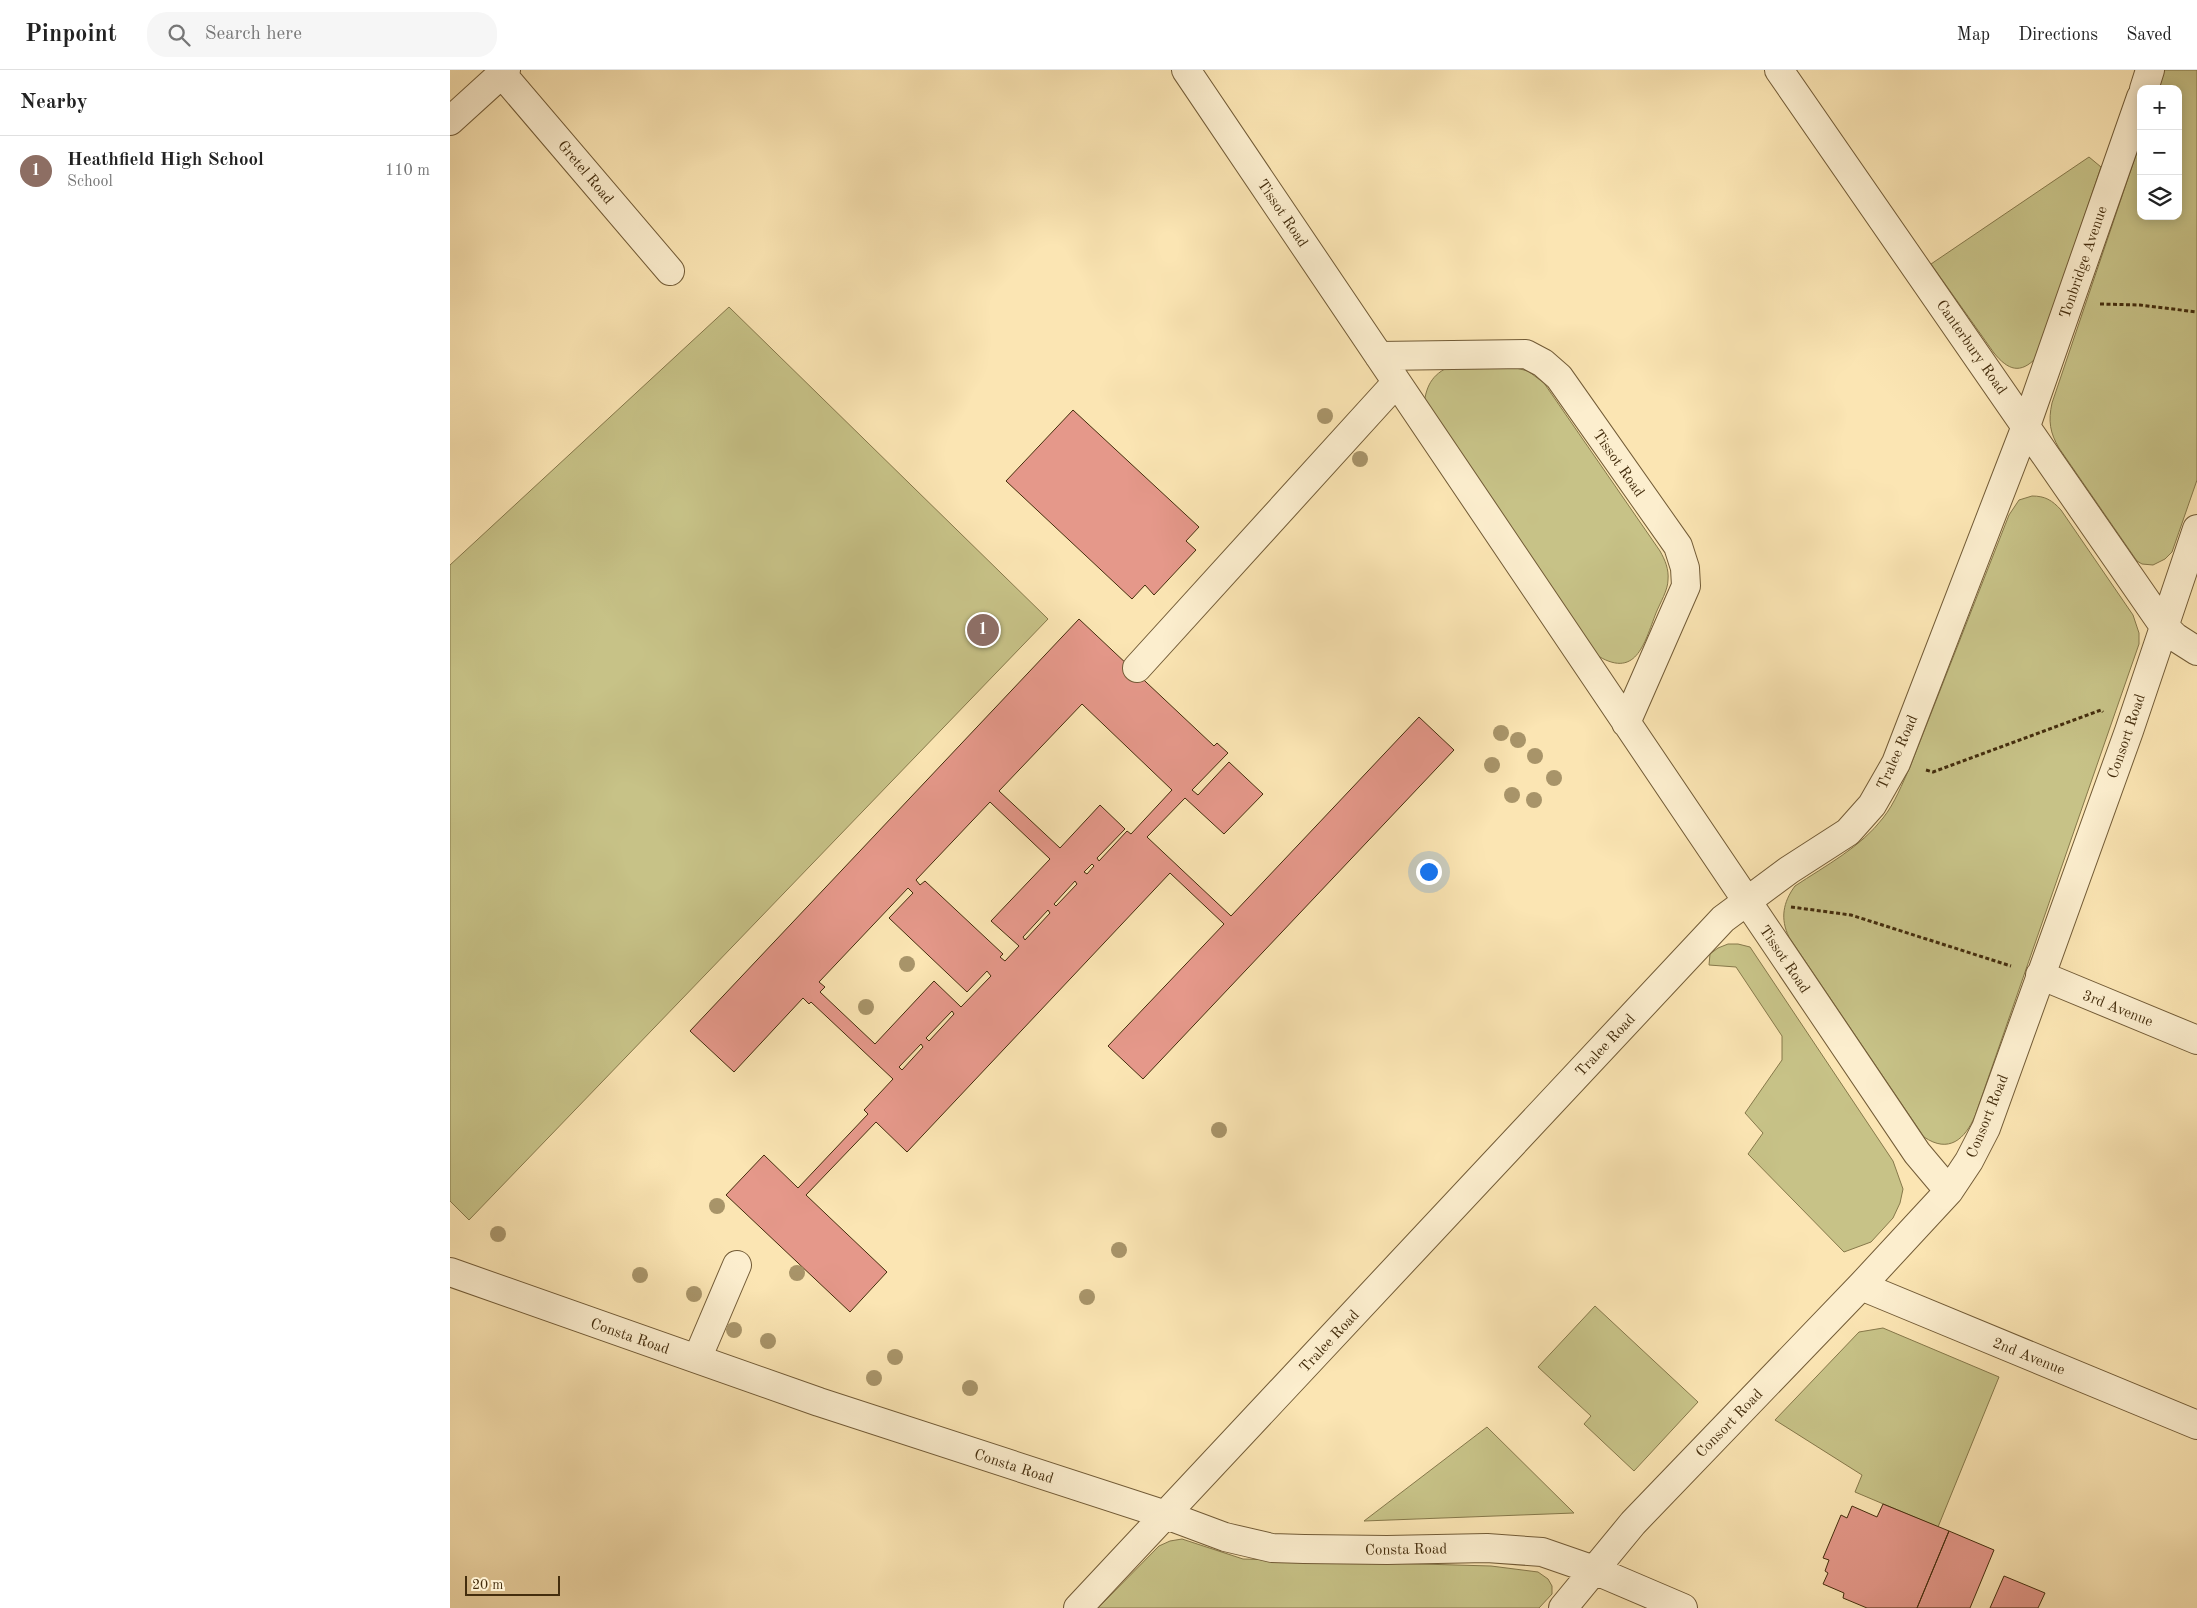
<!DOCTYPE html>
<meta charset="utf-8">
<style>
body{margin:0;font-family:"Old Standard TT",serif;background:#f6f6f6;color:#222}
.controls{position:absolute;right:15px;top:15px;display:grid;overflow:hidden;border-radius:10px;box-shadow:0 2px 12px #0003}
.controls button{width:45px;height:45px;display:grid;place-items:center;padding:0;border:0;border-bottom:1px solid #e0e0e0;background:#fff;color:#222;font:25px sans-serif}
.scale{position:absolute;left:15px;bottom:12px;width:95px;box-sizing:border-box;padding-left:5px;border:2px solid #442d0d;border-top:0;font-size:14px;line-height:18px;white-space:nowrap;color:#442d0d;-webkit-text-stroke:4px #fceece;paint-order:stroke}
.you{position:absolute;left:978px;top:801px;width:18px;height:18px;margin:-12px;border:4px solid #fff;border-radius:50%;background:#1a73e8;box-shadow:0 0 0 8px #1a73e833}
.badge{display:grid;place-items:center;width:32px;height:32px;border-radius:50%;background:#0b8043;color:#fff;font-size:16px;font-weight:700}
.pin{position:absolute;translate:-50% -50%;border:2px solid #fff;box-shadow:0 1px 5px #0006}
.list{margin:0;padding:0;list-style:none}
h2{display:flex;justify-content:space-between;align-items:center;height:65px;margin:0;padding:0 20px;font-size:21px}
h2 small{font-size:16px;font-weight:400;color:#767676}
.list li{display:grid;grid-template-columns:32px 1fr auto;gap:15px;align-items:center;box-sizing:border-box;height:70px;padding:0 20px;border-top:1px solid #e0e0e0}
.list b{display:block;font-size:19px;white-space:nowrap}
.list p{margin:0;font-size:16px;white-space:nowrap;color:#767676}
.list em{font-size:16px;font-style:normal;color:#767676}
.icon{flex:none;width:28px;height:28px;fill:none;stroke:currentColor;stroke-width:2;stroke-linecap:round;stroke-linejoin:round}
.map{position:relative;flex:none;width:1747px;height:1538px;overflow:hidden}
header{display:flex;align-items:center;gap:30px;box-sizing:border-box;height:70px;padding:0 25px;background:#fff;border-bottom:1px solid #e0e0e0}
header strong{font-size:24px}
nav{display:flex;gap:28px;margin-inline-start:auto;font-size:18px}
.search{width:350px;height:45px;background:#f6f6f6;display:flex;align-items:center;gap:12px;box-sizing:border-box;padding:0 18px;border-radius:20px;color:#767676;font-size:19px}
main{display:flex}
aside{flex:1;background:#fff}
.map>svg:first-child{display:block}
.green{fill:#c7c287;stroke:#86784a}
.building{fill:#e5988a;stroke:#442d0d;fill-rule:evenodd}
.lines{fill:none;stroke-linecap:round;stroke-linejoin:round}
.minor-casing{stroke:#725b36;stroke-width:30}
.path{stroke:#442d0d;stroke-width:3;stroke-dasharray:4 2.5;stroke-linecap:butt}
.minor{stroke:#fceece;stroke-width:28}
.tree{fill:#a89469}
.labels{text-anchor:middle;stroke-width:4;stroke-linejoin:round;paint-order:stroke}
.street-label{font-size:15px;fill:#442d0d;stroke:#fceece}
</style>
<header>
<strong>Pinpoint</strong>
<div class="search"><svg class="icon" aria-label="search" viewBox="0 0 24 24"><circle cx="10" cy="10" r="6"/><path d="M15 15l6 6"/></svg>Search here</div>
<nav><a>Map</a><a>Directions</a><a>Saved</a></nav>
</header>
<main>
<aside>
<h2>Nearby<small></small></h2>
<ul class="list">
<li><span class="badge" style="background:#8d6e63">1</span><div><b>Heathfield High School</b><p>School</p></div><em>110 m</em></li>
</ul>
</aside>
<div class="map">
<svg width="1747" height="1538" viewBox="0 0 1747 1538">
<rect width="100%" height="100%" fill="#fbe5b3"/>
<filter id="stains"><feTurbulence type="fractalNoise" baseFrequency=".004" numOctaves="4"/><feColorMatrix values="0 0 0 0 .2 0 0 0 0 .09 0 0 0 0 .02 0 0 0 .5 -.17"/></filter>
<radialGradient id="worn" r=".72"><stop offset=".6" stop-color="#630" stop-opacity="0"/><stop offset="1" stop-color="#630" stop-opacity=".3"/></radialGradient>
<path class="green" d="M1714 0H1747V410L1722 482 1715 489 1703 495 1692 494 1687 491 1609 378C1600 363 1598 351 1602 333L1691 70V146H1728V19H1708Z
M1639 87 1651 97 1587 287C1570 305 1558 300 1544 283L1481 194Z
M279 237 598 549 19 1150 0 1131V495Z
M1004 295 1058 296 1078 301 1094 313 1210 481C1215 490 1219 499 1218 510 1218 520 1210 533 1206 543 1194 574 1186 611 1145 584L974 335C976 314 984 302 1004 295Z
M1582 426C1595 426 1602 430 1611 440L1683 545 1689 563V574L1525 1046C1515 1069 1499 1084 1474 1067L1339 867C1330 849 1333 832 1345 816 1375 796 1411 777 1433 748 1445 733 1452 714 1460 697L1559 445 1569 430Z
M1278 874H1288L1300 877 1443 1091 1453 1119 1450 1133 1443 1148 1421 1172 1394 1182 1298 1084 1313 1063 1295 1043 1332 990V966L1286 897 1259 895 1260 884 1268 878Z
M1145 1236 1248 1332 1184 1401 1134 1354 1141 1346 1088 1297Z
M1433 1258 1549 1307 1488 1457 1405 1422 1412 1405 1325 1350 1409 1262Z
M1037 1357 1124 1443 914 1451Z
M732 1469 793 1489 1041 1496 1088 1502 1098 1509 1102 1516V1524L1089 1538H648L709 1476 720 1471Z"/>
<path class="building" d="M623 340 749 457 736 471 746 480 704 525 695 515 682 529 556 411Z
M629 549 764 676 767 673 778 683 742 720 748 725 779 692 813 724 774 764 735 728 697 767 781 846 969 647 1004 680 693 1009 658 976 774 854 720 803 457 1082 426 1052 356 1125 437 1202 400 1242 276 1125 314 1085 348 1118 418 1044 414 1040 443 1009 361 932 359 934 353 928 284 1002 240 961ZM632 634 722 720 681 764 677 761 649 791 647 788 675 759 650 735 610 778 549 721ZM540 732 600 789 541 851 569 876 555 891 550 887 553 884 475 811 470 815 466 810ZM642 794 644 796 637 804 634 802ZM625 811 627 814 606 836 604 834ZM458 818 463 823 439 848 517 922 537 901 541 906 511 937 484 911 425 974 370 922 375 917 369 912ZM598 840 600 843 575 870 573 867ZM502 941 504 944 479 971 476 968ZM471 974 473 977 452 1000 449 997Z
M1433 1434 1499 1461 1467 1538H1417L1393 1528 1394 1523 1373 1514 1378 1503 1375 1501 1379 1490 1373 1488 1391 1445 1397 1448 1402 1436 1427 1447Z
M1499 1461 1544 1480 1520 1538H1467Z
M1554 1506 1595 1523 1588 1538H1540Z"/>
<g class="lines">
<defs>
<path id="minor" d="M736 0 1467 1083 1499 1121
M1329 0 1713 555 1725 567 1747 581
M52 4 220 201
M1694 19 1700 0
M0 51 56 0
M929 286 1076 284 1093 293 1109 307 1228 476 1235 498 1236 516 1176 653
M687 598 946 313
M1590 905 1747 970
M0 1202 369 1332 716 1445 775 1467 822 1478 854 1479 937 1480 1037 1478 1092 1482 1144 1500 1233 1538
M1411 1216 1747 1355
M247 1289 287 1195
M628 1538 1273 849 1339 800 1398 762 1422 735 1446 693 1576 356 1691 27
M1113 1538 1183 1453 1411 1216 1499 1121 1519 1091 1536 1058 1679 661 1747 459"/>
</defs>
<use href="#minor" class="minor-casing"/>
<path class="path" d="M1650 234 1690 235 1747 242
M1476 700 1483 702 1651 640 1653 642
M1341 837 1401 845 1561 896"/>
<use href="#minor" class="minor"/>
</g>
<g class="tree">
<circle cx="875" cy="346" r="8"/>
<circle cx="910" cy="389" r="8"/>
<circle cx="1051" cy="663" r="8"/>
<circle cx="1068" cy="670" r="8"/>
<circle cx="1085" cy="686" r="8"/>
<circle cx="1042" cy="695" r="8"/>
<circle cx="1104" cy="708" r="8"/>
<circle cx="1062" cy="725" r="8"/>
<circle cx="1084" cy="730" r="8"/>
<circle cx="457" cy="894" r="8"/>
<circle cx="416" cy="937" r="8"/>
<circle cx="769" cy="1060" r="8"/>
<circle cx="267" cy="1136" r="8"/>
<circle cx="48" cy="1164" r="8"/>
<circle cx="669" cy="1180" r="8"/>
<circle cx="347" cy="1203" r="8"/>
<circle cx="190" cy="1205" r="8"/>
<circle cx="244" cy="1224" r="8"/>
<circle cx="637" cy="1227" r="8"/>
<circle cx="284" cy="1260" r="8"/>
<circle cx="318" cy="1271" r="8"/>
<circle cx="445" cy="1287" r="8"/>
<circle cx="424" cy="1308" r="8"/>
<circle cx="520" cy="1318" r="8"/>
</g>
<g class="labels">
<g class="street-label">
<text transform="translate(136 102) rotate(50)" y="5">Gretel Road</text>
<text transform="translate(833 143) rotate(56)" y="5">Tissot Road</text>
<text transform="translate(1633 192) rotate(-71)" y="5">Tonbridge Avenue</text>
<text transform="translate(1522 277) rotate(55)" y="5">Canterbury Road</text>
<text transform="translate(1169 393) rotate(55)" y="5">Tissot Road</text>
<text transform="translate(1676 666) rotate(-71)" y="5">Consort Road</text>
<text transform="translate(1447 682) rotate(-66)" y="5">Tralee Road</text>
<text transform="translate(1335 889) rotate(56)" y="5">Tissot Road</text>
<text transform="translate(1668 938) rotate(22)" y="5">3rd Avenue</text>
<text transform="translate(1155 975) rotate(-47)" y="5">Tralee Road</text>
<text transform="translate(1537 1046) rotate(-68)" y="5">Consort Road</text>
<text transform="translate(180 1266) rotate(19)" y="5">Consta Road</text>
<text transform="translate(879 1271) rotate(-47)" y="5">Tralee Road</text>
<text transform="translate(1579 1286) rotate(22)" y="5">2nd Avenue</text>
<text transform="translate(1279 1353) rotate(-46)" y="5">Consort Road</text>
<text transform="translate(564 1396) rotate(18)" y="5">Consta Road</text>
<text transform="translate(956 1479) rotate(-1)" y="5">Consta Road</text>
</g>
</g>
<rect width="100%" height="100%" filter="url(#stains)"/>
<rect width="100%" height="100%" fill="url(#worn)"/>
</svg>
<div class="controls">
<button>+</button>
<button>−</button>
<button><svg class="icon" aria-label="layers" viewBox="0 0 24 24"><path d="M12 4l9 5-9 5-9-5zM3 14l9 5 9-5"/></svg></button>
</div>
<div class="scale">20 m</div>
<div class="you"></div>
<div class="pin badge" style="left:533px;top:560px;background:#8d6e63">1</div>
</div>
</main>
